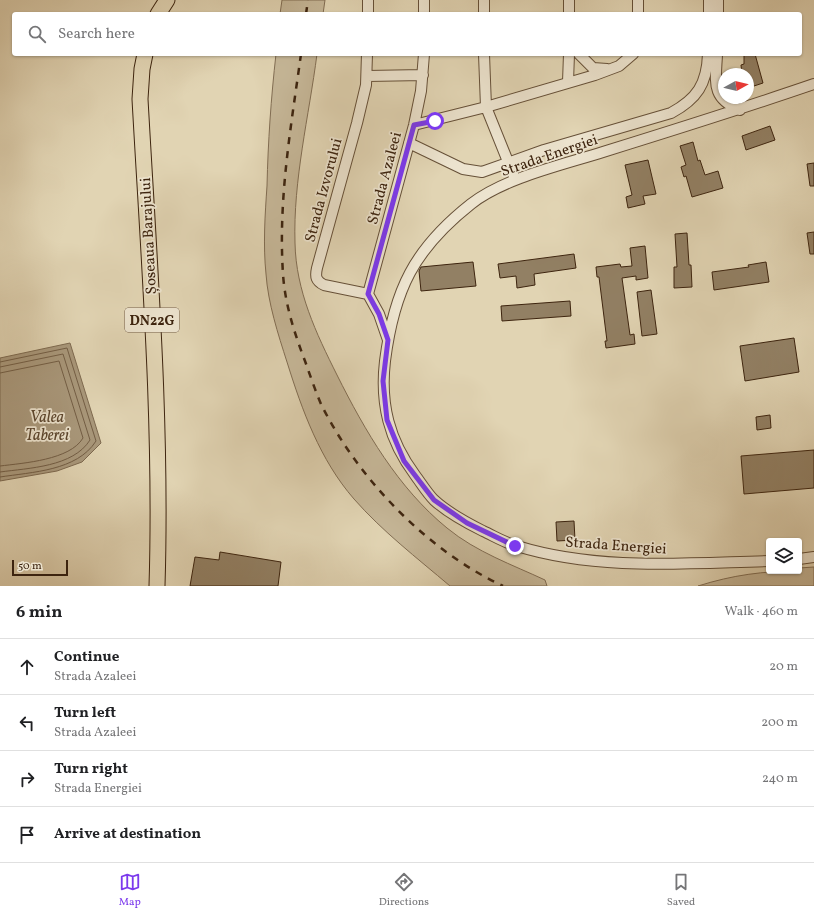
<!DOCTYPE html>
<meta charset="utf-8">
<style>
body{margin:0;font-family:Vollkorn,serif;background:#f6f6f6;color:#202124}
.controls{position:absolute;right:12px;bottom:12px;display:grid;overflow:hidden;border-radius:4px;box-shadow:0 1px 3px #0004}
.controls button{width:36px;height:36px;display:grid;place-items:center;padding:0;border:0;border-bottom:1px solid #e0e0e0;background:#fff;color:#202124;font:20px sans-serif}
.compass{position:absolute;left:718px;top:68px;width:36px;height:36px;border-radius:50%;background:#fff;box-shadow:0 1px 3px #0004;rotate:82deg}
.scale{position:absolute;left:12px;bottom:10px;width:56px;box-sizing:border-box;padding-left:4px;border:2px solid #3d240f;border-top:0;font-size:11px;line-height:14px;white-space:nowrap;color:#3d240f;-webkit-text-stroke:3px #ece3ce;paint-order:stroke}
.stop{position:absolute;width:12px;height:12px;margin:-9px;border:3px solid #7c3aed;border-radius:50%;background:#fff}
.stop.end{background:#7c3aed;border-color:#fff;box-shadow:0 1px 4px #0008}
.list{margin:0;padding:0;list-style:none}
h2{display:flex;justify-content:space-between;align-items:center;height:52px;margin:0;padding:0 16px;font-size:17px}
h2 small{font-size:13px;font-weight:400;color:#757577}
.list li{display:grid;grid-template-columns:26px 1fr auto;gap:12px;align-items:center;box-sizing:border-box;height:56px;padding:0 16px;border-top:1px solid #e0e0e0}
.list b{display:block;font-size:15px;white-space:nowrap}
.list p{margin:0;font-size:13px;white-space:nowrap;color:#757577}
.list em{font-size:13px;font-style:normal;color:#757577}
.icon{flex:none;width:22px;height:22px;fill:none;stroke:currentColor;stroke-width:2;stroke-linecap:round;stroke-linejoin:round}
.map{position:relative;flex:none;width:814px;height:586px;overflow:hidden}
.search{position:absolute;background:#fff;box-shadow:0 1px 3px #0004;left:12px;right:12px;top:12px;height:44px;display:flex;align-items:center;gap:10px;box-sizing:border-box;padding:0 14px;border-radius:4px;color:#757577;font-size:15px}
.sheet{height:276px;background:#fff}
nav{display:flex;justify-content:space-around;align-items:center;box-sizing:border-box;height:56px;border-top:1px solid #e0e0e0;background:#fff;font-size:11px;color:#757577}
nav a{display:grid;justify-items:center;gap:2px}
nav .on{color:#7c3aed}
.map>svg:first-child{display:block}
.green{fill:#c5b697;stroke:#816d53}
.water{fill:#a9987b;stroke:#7e6a50}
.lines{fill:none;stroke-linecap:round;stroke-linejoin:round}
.shore{stroke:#735e45;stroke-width:1}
.building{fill:#928064;stroke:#3d240f}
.minor-casing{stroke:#665038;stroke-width:12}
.highway-casing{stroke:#3d240f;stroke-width:17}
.minor{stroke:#ece3ce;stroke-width:10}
.highway{stroke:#e1d4b3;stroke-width:15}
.rail{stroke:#3d240f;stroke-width:2.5;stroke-dasharray:7 7;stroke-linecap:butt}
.route{stroke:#7c3aed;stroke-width:5}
.labels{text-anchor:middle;stroke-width:3.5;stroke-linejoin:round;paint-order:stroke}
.shield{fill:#ece3ce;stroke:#725d48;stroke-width:1}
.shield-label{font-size:14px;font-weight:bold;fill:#3d240f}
.street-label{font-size:15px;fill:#3d240f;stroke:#ece3ce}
.water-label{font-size:16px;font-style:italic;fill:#5d472f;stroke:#ece3ce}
</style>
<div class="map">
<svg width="814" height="586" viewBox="0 0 814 586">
<rect width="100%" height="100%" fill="#e1d4b3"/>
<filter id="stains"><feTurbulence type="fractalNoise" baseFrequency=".005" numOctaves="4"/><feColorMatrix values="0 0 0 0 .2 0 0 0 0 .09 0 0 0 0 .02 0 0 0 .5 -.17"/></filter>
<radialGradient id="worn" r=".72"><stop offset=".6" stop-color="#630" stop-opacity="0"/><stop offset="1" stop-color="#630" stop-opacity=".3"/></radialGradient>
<path class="green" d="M282 0H325L323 14H280Z
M276 54H317C309 116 293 180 295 243 296 291 316 333 337 375 365 431 398 488 447 528 476 552 513 565 545 580L547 586H450C417 558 382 531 354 499 320 460 302 410 287 362 278 334 268 303 266 274 263 245 265 215 267 186 268 142 271 98 276 54Z
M814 567V586H698C733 575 763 571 799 571V568Z"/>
<path class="water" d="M70 343 101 443 82 462 57 471 0 481V358Z"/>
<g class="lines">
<path class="shore" d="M0 362 67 348 96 441C77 471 32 472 0 477
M0 367 63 354 90 440C73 467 29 468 0 472
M0 373 59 361 83 438C70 460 24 463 0 466"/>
</g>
<path class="building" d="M744 54H755L763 83 748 88V74H742L741 65 744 64Z
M770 126 775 140 746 150 742 136Z
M693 142 698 161 700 160 705 175 718 171 723 188 692 197 686 176 684 177 681 167 686 165 680 146Z
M648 160 656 194 643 196 645 204 628 208 626 197 632 195 625 165Z
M814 163V186H810L807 164Z
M814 232V254H810L807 233Z
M687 233 689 265H691L692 287 674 288V267H677L675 234Z
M645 246 648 278 636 280V276L622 278 630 335 634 334 635 344 606 348 605 341H607L599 277H597L596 267 620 264 621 267 632 266 630 248Z
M574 254 576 268 534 274 535 285 517 288 516 276 500 278 498 264Z
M473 262 476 286 421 291 419 271 421 267Z
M766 262 769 282 714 290 712 272 749 267 748 265Z
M651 290 657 334 642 336 637 292Z
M570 301 571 316 502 321 501 306Z
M794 338 799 372 745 381 740 346Z
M770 415 771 428 757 430 756 417Z
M814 450V488L744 494 741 456Z
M574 521 575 540 557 541 556 522Z
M220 552 281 562 278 586H190L195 557 219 560Z"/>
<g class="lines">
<defs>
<path id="minor" d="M484 0V14
M569 0V14
M368 14V0
M424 14V0
M638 14V0
M709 14V0
M718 14V0
M367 54 366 85 357 123 317 268C315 277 316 281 324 285L368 294
M484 54 486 107 515 179
M579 54 593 68 607 69
M717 54C716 81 710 98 740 110
M367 76 423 75
M568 82 569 54
M414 125 486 107 595 75 619 66 633 54
M409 143 463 169 482 172 544 150 671 113C697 99 707 84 708 54
M388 340 379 314 368 294 414 125 421 91 424 54
M799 559 814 557
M769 561C685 563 598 571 517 546 505 543 494 536 483 531 467 523 448 513 434 500 427 493 421 483 415 475 389 440 380 404 385 361 394 290 414 249 471 204 504 178 562 165 603 152 674 130 744 108 814 84"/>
<path id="highway" d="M158 14 167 0
M145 54 142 69 140 99C149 261 162 424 157 586"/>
</defs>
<use href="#minor" class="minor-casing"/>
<use href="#highway" class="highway-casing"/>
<use href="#minor" class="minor"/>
<use href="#highway" class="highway"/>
<path class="rail" d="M306 14 308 0
M301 54C291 127 278 199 283 274 285 304 294 332 305 361 310 375 315 390 321 404 358 479 428 551 503 586"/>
</g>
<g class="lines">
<path class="route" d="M435 121 414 125 368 294 379 314 388 340 383 381 387 420 404 461 434 500 467 523 515 546"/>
</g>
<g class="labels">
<rect class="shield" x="125" y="308" width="54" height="24" rx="3"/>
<g class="shield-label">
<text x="152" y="325">DN22G</text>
</g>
<g class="street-label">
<text transform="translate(549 155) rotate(-19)" y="5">Strada Energiei</text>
<text transform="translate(384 178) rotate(-75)" y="5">Strada Azaleei</text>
<text transform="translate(323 190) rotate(-75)" y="5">Strada Izvorului</text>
<text transform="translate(148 236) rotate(-93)" y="5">Șoseaua Barajului</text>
<text transform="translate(616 545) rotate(4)" y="5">Strada Energiei</text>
</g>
<g class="water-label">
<text x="47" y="422">Valea<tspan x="47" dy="18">Taberei</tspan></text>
</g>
</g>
<rect width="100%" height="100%" filter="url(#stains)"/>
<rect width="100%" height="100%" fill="url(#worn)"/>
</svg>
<div class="controls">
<button><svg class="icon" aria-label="layers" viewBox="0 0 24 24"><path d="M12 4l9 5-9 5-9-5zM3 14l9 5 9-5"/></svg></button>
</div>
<svg class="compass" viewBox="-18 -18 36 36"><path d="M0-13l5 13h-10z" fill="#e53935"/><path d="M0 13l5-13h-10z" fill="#757577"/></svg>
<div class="scale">50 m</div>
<div class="stop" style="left:435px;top:121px"></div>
<div class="stop end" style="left:515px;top:546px"></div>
<div class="search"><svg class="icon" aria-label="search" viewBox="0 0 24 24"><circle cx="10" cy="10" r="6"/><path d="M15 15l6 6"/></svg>Search here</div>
</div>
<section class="sheet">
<h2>6 min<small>Walk · 460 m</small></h2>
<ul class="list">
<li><svg class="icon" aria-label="ahead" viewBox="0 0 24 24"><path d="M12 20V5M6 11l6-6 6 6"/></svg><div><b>Continue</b><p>Strada Azaleei</p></div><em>20 m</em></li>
<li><svg class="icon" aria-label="left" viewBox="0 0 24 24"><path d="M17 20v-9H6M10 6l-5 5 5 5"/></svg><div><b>Turn left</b><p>Strada Azaleei</p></div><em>200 m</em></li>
<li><svg class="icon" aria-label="right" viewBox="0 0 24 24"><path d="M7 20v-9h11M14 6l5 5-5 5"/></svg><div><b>Turn right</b><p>Strada Energiei</p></div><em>240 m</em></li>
<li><svg class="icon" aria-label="arrive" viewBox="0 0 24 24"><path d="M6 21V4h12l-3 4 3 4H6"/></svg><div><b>Arrive at destination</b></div></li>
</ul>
</section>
<nav>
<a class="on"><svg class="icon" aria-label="map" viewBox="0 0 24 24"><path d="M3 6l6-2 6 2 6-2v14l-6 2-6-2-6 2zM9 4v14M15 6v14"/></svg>Map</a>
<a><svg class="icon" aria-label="directions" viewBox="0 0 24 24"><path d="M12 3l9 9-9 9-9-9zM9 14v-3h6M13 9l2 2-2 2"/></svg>Directions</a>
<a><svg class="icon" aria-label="saved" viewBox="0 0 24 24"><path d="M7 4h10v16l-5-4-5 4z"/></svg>Saved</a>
</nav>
